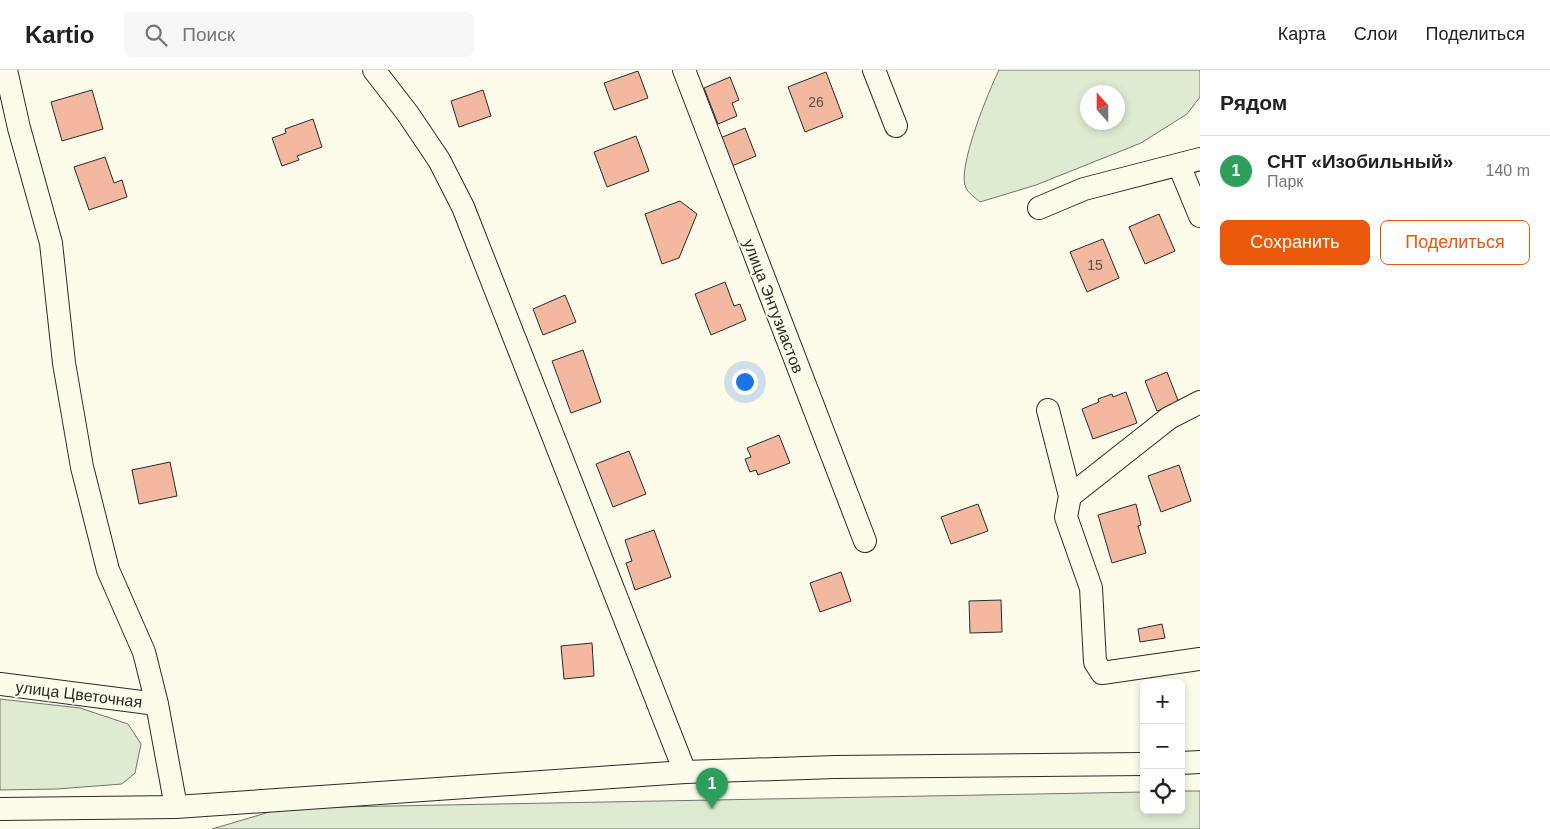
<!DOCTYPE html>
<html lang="ru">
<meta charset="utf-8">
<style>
body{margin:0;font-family:Arial,sans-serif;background:#f6f6f6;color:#222}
.controls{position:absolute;right:15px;bottom:15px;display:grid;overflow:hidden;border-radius:8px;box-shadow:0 2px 8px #0003}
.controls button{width:45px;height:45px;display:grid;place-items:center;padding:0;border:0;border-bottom:1px solid #e0e0e0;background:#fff;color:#222;font:25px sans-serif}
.compass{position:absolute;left:1080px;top:15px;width:45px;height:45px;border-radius:50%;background:#fff;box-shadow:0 2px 8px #0003;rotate:339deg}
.you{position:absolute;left:744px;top:311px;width:18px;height:18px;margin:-12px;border:4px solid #fff;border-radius:50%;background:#1a73e8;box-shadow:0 0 0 8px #1a73e833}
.badge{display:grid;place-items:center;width:32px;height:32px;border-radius:50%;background:#ea580c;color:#fff;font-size:16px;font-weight:700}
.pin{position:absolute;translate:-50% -41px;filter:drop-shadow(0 1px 2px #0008)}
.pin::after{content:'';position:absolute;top:26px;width:18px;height:15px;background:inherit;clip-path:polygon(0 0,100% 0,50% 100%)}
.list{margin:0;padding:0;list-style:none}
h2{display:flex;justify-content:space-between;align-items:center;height:65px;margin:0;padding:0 20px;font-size:21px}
h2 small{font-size:16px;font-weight:400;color:#767676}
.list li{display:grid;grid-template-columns:32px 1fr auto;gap:15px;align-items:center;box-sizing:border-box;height:70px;padding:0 20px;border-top:1px solid #e0e0e0}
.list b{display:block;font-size:19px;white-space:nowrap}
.list p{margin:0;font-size:16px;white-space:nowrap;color:#767676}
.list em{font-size:16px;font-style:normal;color:#767676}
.actions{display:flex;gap:10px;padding:15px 20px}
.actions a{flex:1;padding:11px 0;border:1px solid #ea580c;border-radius:8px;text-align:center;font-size:18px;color:#ea580c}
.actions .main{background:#ea580c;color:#fff}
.icon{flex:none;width:28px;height:28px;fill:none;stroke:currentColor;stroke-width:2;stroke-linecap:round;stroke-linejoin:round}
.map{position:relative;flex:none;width:1200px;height:759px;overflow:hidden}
header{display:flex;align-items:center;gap:30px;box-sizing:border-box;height:70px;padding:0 25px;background:#fff;border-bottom:1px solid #e0e0e0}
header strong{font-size:24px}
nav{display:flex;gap:28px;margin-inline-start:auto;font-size:18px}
.search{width:350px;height:45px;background:#f6f6f6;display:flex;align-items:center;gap:12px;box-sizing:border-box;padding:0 18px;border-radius:8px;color:#767676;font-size:19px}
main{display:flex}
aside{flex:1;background:#fff}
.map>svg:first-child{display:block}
.green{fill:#deebd1;stroke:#74746e;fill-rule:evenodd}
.building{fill:#f2b8a0;stroke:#2b2b2b}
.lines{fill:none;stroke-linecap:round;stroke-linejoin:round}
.minor-casing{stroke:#2b2b2b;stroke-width:24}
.minor{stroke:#fdfbea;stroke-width:22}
.labels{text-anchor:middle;stroke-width:4;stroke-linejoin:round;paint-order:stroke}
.number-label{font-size:14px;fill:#5d4e48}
.street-label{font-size:16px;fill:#2b2b2b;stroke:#fdfbea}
</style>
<header>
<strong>Kartio</strong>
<div class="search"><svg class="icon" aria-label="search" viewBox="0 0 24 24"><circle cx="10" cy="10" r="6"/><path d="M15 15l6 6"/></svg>Поиск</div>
<nav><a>Карта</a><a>Слои</a><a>Поделиться</a></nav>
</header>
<main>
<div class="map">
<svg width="1200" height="759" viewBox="0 0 1200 759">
<rect width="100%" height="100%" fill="#fdfbea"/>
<path class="green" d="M999 0H1200V27L1187 44 1141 73 1036 115 980 132C976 128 968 123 966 118 956 100 989 20 999 0ZM1088 22H1118V52H1088Z
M0 629 80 638 128 654 141 674 135 703 122 714 57 719 0 720Z
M1181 721H1200V759H212L283 738 1144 722V740H1181Z"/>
<path class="building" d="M638 1 648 28 614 40 604 13Z
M826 2 843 47 805 62 788 17Z
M730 7 739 30 732 33 737 46 718 54 704 18Z
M92 20 103 59 62 71 51 32Z
M483 20 491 46 459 57 451 31Z
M313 49 322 77 297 86 299 90 282 96 272 68 286 63 285 59Z
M745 58 756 86 732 96 720 68Z
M636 66 649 101 607 117 594 82Z
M105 87 114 113 122 110 127 127 89 140 74 97Z
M680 131 697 144 679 188 662 194 645 144Z
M1159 144 1175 181 1145 194 1129 157Z
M1103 169 1119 208 1087 222 1070 182Z
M725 212 734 236 740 234 746 250 711 265 695 224Z
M565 225 576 252 543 265 533 239Z
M583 280 601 332 571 343 552 291Z
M1167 302 1179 333 1157 341 1145 311Z
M1126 322 1137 353 1093 369 1082 339 1099 332 1098 329 1112 324 1113 327Z
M779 365 790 393 758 405 756 400 750 402 745 389 751 387 747 378Z
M629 381 646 424 613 437 596 394Z
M170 392 177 426 139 434 132 400Z
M1179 395 1191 431 1161 442 1148 406Z
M978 434 988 461 951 474 941 447Z
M1136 434 1141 455 1138 456 1146 483 1112 493 1098 445Z
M654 460 671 507 635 520 626 493 632 491 625 470Z
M841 502 851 531 820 542 810 513Z
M1001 530 1002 562 970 563 969 531Z
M1162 554 1165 568 1140 572 1138 559Z
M592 573 594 606 564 609 561 576Z"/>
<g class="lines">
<defs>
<path id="minor" d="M6 0 19 58 51 173 64 293 82 397 108 500 144 582 157 634 176 737
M374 0 408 44 439 90 463 137 685 702
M684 0 865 471
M874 0 896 56
M1179 95 1200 146
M1039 138 1084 119 1200 89
M1048 340 1070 426 1066 447 1091 518 1095 592 1102 603 1200 589
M1070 426 1169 348 1200 332
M0 614 157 634
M1181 693 1200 692
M0 739 176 737 685 702 835 697 1144 694"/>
</defs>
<use href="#minor" class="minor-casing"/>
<use href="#minor" class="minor"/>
</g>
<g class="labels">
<g class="number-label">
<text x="816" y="37">26</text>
<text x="1095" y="200">15</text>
</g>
<g class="street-label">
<text transform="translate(774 236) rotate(69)" y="6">улица Энтузиастов</text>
<text transform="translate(79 624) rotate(7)" y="6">улица Цветочная</text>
</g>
</g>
</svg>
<div class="controls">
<button>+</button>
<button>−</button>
<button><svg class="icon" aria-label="locate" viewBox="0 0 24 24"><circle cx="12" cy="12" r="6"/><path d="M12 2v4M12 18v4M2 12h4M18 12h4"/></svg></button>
</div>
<svg class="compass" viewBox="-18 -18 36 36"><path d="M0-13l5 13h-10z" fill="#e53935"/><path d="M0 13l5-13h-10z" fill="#767676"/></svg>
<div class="you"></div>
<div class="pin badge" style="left:712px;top:739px;background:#2e9e5b">1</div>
</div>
<aside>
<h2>Рядом<small></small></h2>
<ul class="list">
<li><span class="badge" style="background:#2e9e5b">1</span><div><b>СНТ «Изобильный»</b><p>Парк</p></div><em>140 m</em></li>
</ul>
<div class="actions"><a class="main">Сохранить</a><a>Поделиться</a></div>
</aside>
</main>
